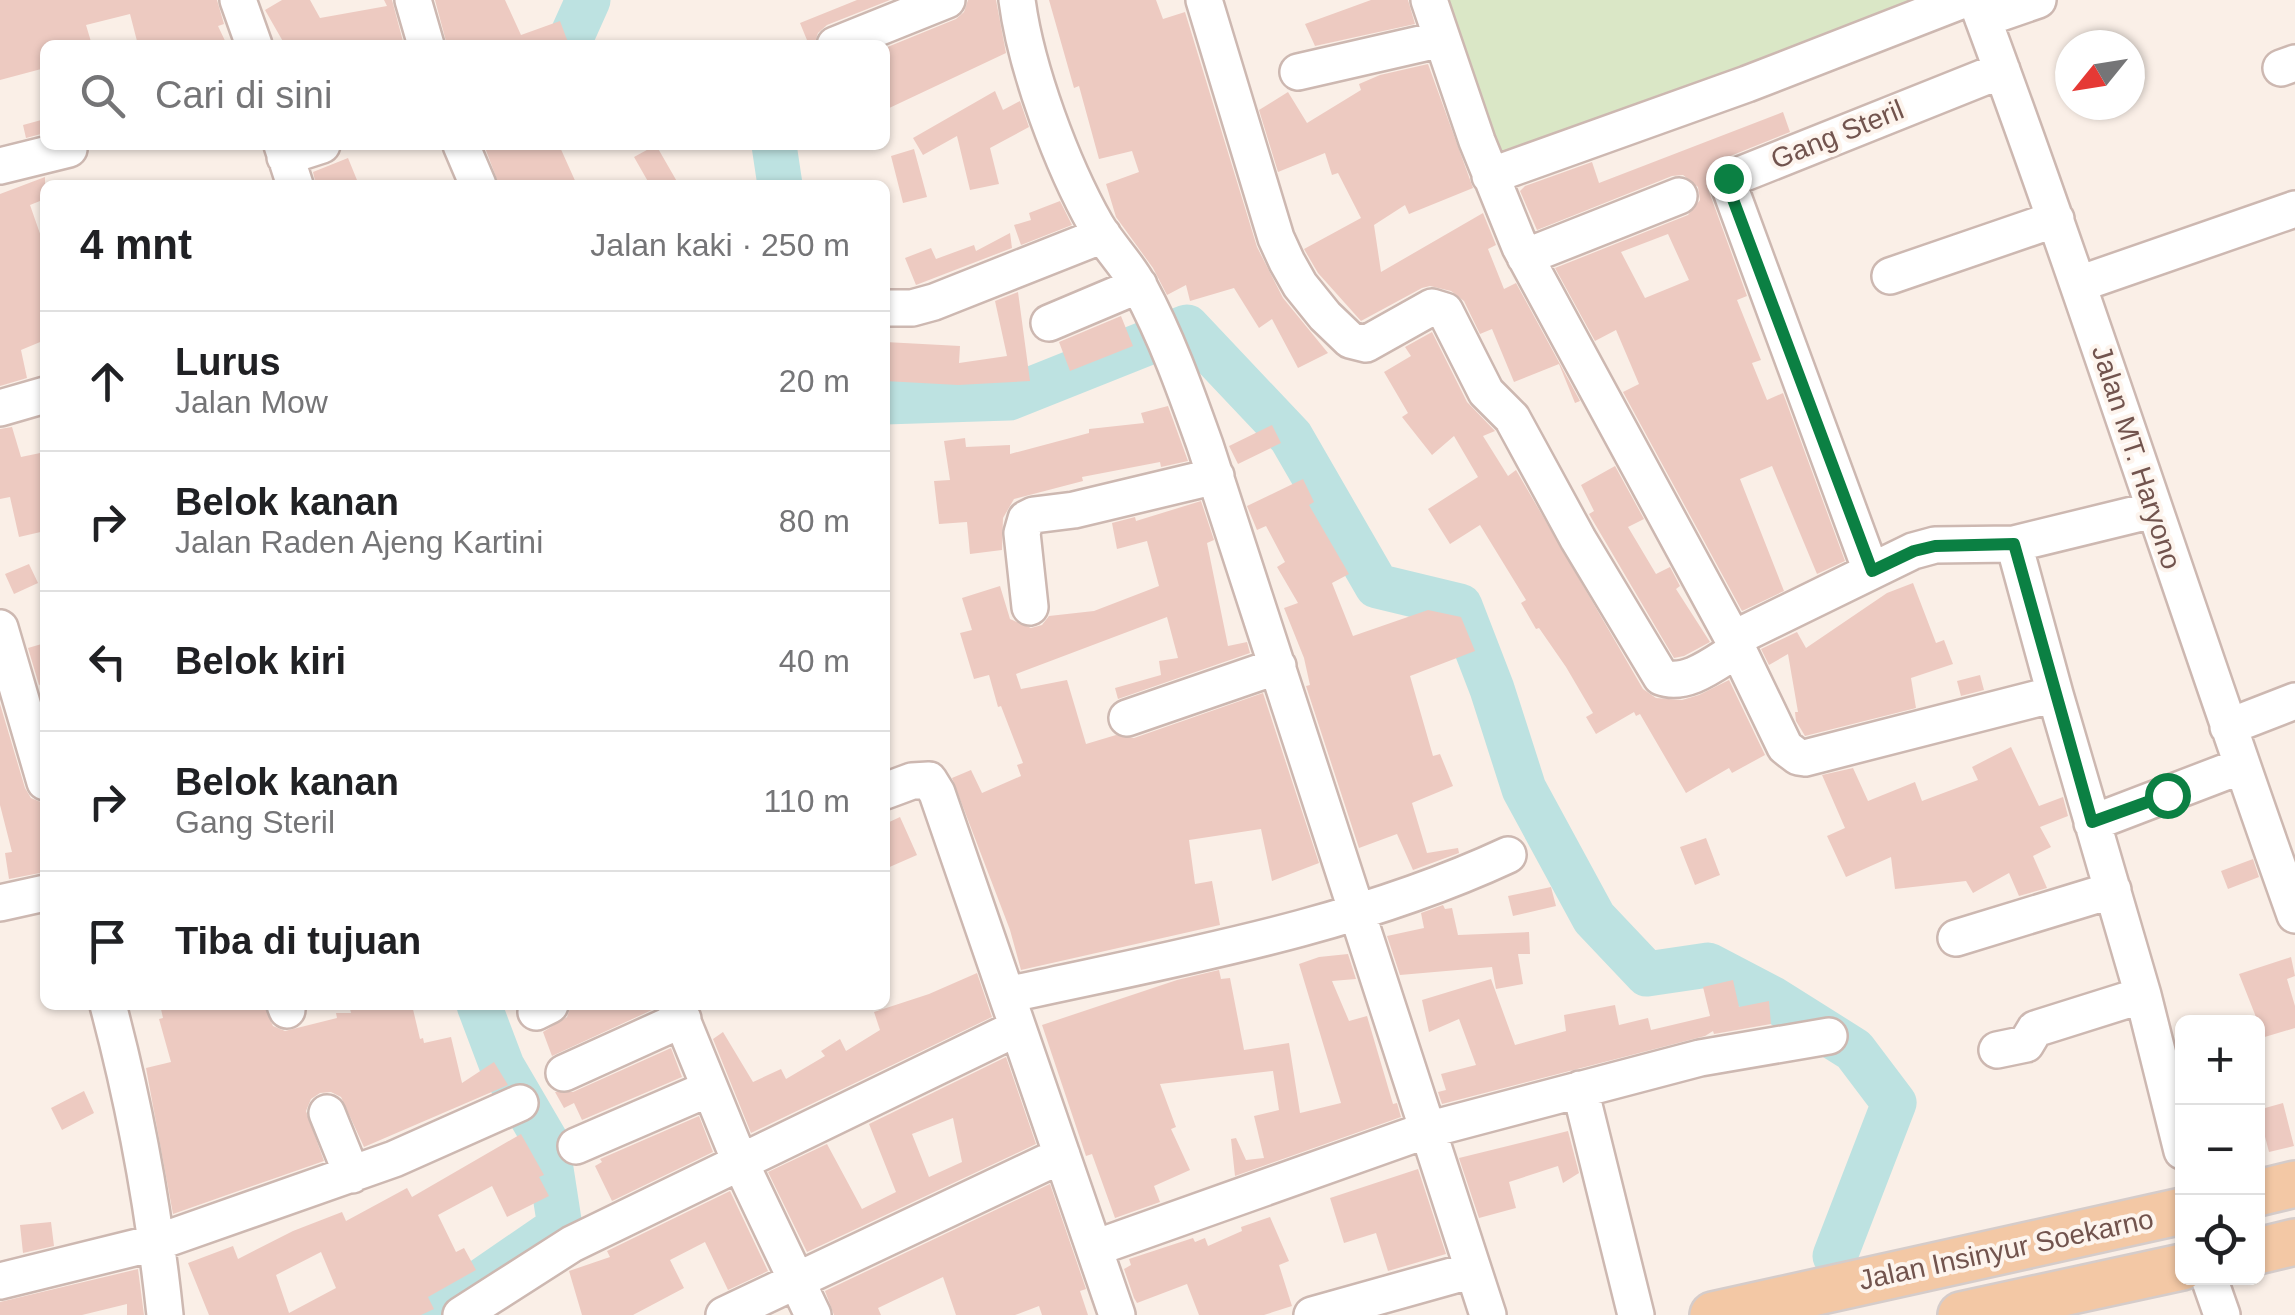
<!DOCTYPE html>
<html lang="id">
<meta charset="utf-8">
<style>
body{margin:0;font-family:Helvetica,sans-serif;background:#f6f6f6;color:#202124}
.controls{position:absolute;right:30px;bottom:30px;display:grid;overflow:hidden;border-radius:15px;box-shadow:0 2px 8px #0004}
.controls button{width:90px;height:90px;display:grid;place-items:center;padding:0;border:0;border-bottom:2px solid #e0e0e0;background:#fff;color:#202124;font:50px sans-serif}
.compass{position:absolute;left:2055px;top:30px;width:90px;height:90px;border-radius:50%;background:#fff;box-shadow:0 2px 8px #0004;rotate:240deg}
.stop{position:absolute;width:30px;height:30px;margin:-22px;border:8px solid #0b8043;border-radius:50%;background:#fff}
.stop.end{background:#0b8043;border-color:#fff;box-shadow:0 2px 10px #0008}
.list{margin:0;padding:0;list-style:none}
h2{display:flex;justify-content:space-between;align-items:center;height:130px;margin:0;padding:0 40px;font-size:42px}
h2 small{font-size:32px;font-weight:400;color:#757577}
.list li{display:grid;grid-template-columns:65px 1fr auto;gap:30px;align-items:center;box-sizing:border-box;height:140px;padding:0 40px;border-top:2px solid #e0e0e0}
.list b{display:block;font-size:38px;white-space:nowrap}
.list p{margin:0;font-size:32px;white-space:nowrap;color:#757577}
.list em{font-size:32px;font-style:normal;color:#757577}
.icon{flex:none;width:55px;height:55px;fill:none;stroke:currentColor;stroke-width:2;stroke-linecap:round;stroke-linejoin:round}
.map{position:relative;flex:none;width:2295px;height:1315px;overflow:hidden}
.search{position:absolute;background:#fff;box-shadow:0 2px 8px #0004;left:40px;top:40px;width:850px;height:110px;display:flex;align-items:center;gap:25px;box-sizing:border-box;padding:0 35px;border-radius:15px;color:#757577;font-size:38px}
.panel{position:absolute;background:#fff;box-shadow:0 2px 8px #0004;left:40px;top:180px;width:850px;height:830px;border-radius:15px}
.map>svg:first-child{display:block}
.garden{fill:#dae7c6}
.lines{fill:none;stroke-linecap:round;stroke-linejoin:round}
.river{stroke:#bde2e1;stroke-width:45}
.building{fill:#edcac1;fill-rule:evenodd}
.minor-casing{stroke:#cdb8b1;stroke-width:40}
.major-casing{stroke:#d5ccca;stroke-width:50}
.minor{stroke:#fff;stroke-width:35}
.major{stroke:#f3c8a5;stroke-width:45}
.route{stroke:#0b8043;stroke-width:12}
.labels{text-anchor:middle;stroke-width:8;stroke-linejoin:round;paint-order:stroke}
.street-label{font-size:28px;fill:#72544e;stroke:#fdf4ed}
</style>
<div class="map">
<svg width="2295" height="1315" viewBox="0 0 2295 1315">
<rect width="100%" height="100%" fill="#faefe7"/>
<path class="garden" d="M1442 0H1946L1504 170Z"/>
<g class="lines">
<path class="river" d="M572 45 571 38 588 0
M774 145 780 185
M885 402 1009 398 1187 327 1291 437 1377 586 1460 606 1492 689 1524 789 1594 918 1647 974 1708 965 1773 999 1854 1050 1894 1103 1835 1256
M432 1315 560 1227 547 1143 502 1066 479 1005"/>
</g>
<path class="building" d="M0 0H217L224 24 218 26 227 45H138L130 14 86 25 92 45H45V68L0 80Z
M282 0H310L320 18 387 6 384 0H392L404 45H285L265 10Z
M435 0H505L521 35 560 21 569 45H447Z
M857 0H890L827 25 818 33 814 45H809L800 23Z
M968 0H996L1006 53 885 110V48L956 19 964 12Z
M1049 0H1156L1163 19 1185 12 1257 247 1283 298 1328 353 1298 368 1272 319 1259 328 1234 288 1190 301 1186 285 1167 295 1153 268 1116 217 1106 184 1139 172 1132 151 1099 159 1079 86 1074 88Z
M1371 0H1408L1415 24 1315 46 1305 24Z
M1428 64 1473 188 1409 214 1405 205 1374 225 1381 272 1483 213 1496 245 1488 249 1504 289 1516 283 1580 401 1575 403 1559 364 1514 382 1492 329 1480 334 1464 301 1451 291 1430 286 1422 288 1361 321 1318 273 1304 249 1361 218 1338 173 1332 175 1325 153 1278 172 1259 110 1288 92 1307 123 1361 90 1359 84 1380 75Z
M995 91 1003 110 1020 101 1029 127 990 148 999 184 970 190 957 136 923 155 913 138Z
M1783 112 1790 132 1718 161 1706 176 1707 186 1747 296 1737 300 1761 360 1752 363 1767 400 1783 393 1845 561 1817 574 1772 466 1740 479 1784 591 1742 611 1623 392 1639 384 1616 330 1595 341 1555 268 1688 215 1700 200 1698 187 1683 175 1672 176 1537 230 1520 191 1525 186 1592 162 1599 183ZM1668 234 1689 280 1645 298 1621 252Z
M45 119V133L26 138 23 125Z
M484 145H559L577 185H499Z
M656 145 679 185H650L634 157Z
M914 149 927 197 903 203 891 156Z
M348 158 359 185H316L313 172Z
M45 177V199L30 205 45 248V340L21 350 27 378 0 386V194Z
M1060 201 1072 225 1021 245 1014 225 1031 220 1029 213Z
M1010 233 1012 248 916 285 905 258 931 248 936 259 974 245 976 251Z
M1018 292 1030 381 958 385 885 381V342L960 346 959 363 1007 356 995 301Z
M1121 316 1133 346 1070 371 1059 342Z
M1432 332 1467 402 1495 431 1483 436 1508 476 1516 470 1643 689 1656 698 1682 700 1699 695 1729 680 1765 755 1732 773 1729 768 1686 793 1640 714 1636 716 1634 712 1596 734 1586 717 1593 713 1566 667 1539 628 1536 629 1521 603 1526 600 1480 525 1450 544 1428 509 1478 477 1454 436 1432 455 1402 417 1408 413 1384 372 1411 356 1405 347Z
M1168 406 1188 461 1161 467 1160 462 1082 477 1083 481 1014 499 1003 518 1002 550 970 554 967 522 939 524 934 481 950 480 944 441 965 438 966 447 1010 445V454L1089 433V429L1144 423 1141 413Z
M1272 425 1281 443 1238 464 1229 446Z
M12 427 21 457 45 452V531L19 537 10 497 0 499V429Z
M1615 466 1644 519 1628 527 1656 574 1670 567 1680 586 1676 589 1710 642 1684 656 1674 658 1589 514 1594 511 1581 485Z
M1303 479 1314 502 1309 505 1349 574 1332 583 1353 636 1428 610 1461 617 1475 651 1410 676 1433 756 1440 754 1453 786 1412 803 1427 853 1458 848 1459 853 1413 870 1397 834 1359 848 1306 686 1310 685 1304 658 1284 608 1298 603 1277 567 1285 562 1266 526 1257 530 1247 506Z
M1201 501 1214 540 1207 543 1228 646 1247 642 1250 653 1118 699 1115 688 1161 675 1159 661 1178 658 1167 617 1016 674 1021 689 1067 680 1086 744 1116 735 1134 738 1263 693 1319 863 1272 881 1261 829 1189 840 1195 884 1212 881 1220 925 1021 970 1010 930 952 778 971 770 982 793 1021 776 1017 765 1023 763 1001 706 998 707 989 675 974 679 960 633 972 630 962 598 1000 586 1010 619 1031 628 1042 625 1049 616 1094 611 1159 586 1147 541 1117 549 1112 523 1135 517 1136 521Z
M29 564 38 583 14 594 5 574Z
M1913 583 1936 643 1944 640 1953 664 1911 678 1916 708 1805 736 1796 721 1795 712H1798L1788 654 1769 665 1761 649 1797 632 1806 648 1887 593Z
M45 643V683L39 685 28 648Z
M1980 675 1984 690 1961 696 1957 681Z
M0 704 25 788 31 798 43 803 45 812V872L9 879 5 853 12 852 0 805Z
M2011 747 2039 806 2063 797 2068 816 2040 827 2051 847 2033 856 2047 888 2019 896 2009 873 1973 893 1966 881 1895 889 1891 857 1846 877 1827 836 1845 828 1822 775 1853 768 1868 801 1915 782 1922 801 1978 780 1972 767Z
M900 817 917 855 885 869V824Z
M1706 838 1720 875 1695 885 1680 847Z
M2253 859 2259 877 2228 889 2221 871Z
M1551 887 1556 906 1513 916 1508 896Z
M1443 905 1445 909 1452 908 1458 935 1529 932 1530 954H1518L1523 984 1496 989 1492 967 1400 975 1387 936 1424 928 1421 913Z
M1348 954 1356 979 1332 981 1349 1021 1367 1016 1393 1104 1397 1103 1401 1117 1235 1176 1231 1139 1236 1138 1246 1160 1264 1158 1254 1116 1279 1110 1273 1071 1160 1084 1176 1127 1171 1129 1190 1170 1154 1186 1160 1202 1115 1218 1092 1154 1086 1156 1042 1025 1177 980 1219 970 1221 979 1230 978 1244 1050 1289 1043 1300 1113 1341 1103 1299 964 1319 957Z
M2291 957 2295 976 2287 979 2295 1006V1028L2258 1039V1022L2239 974Z
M977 973 992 1017 751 1133 713 1039 723 1032 753 1082 781 1069 786 1079 825 1056 821 1051 840 1039 846 1051 880 1030 874 1012 929 994Z
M1491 979 1515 1045 1566 1031 1564 1015 1615 1005 1619 1025 1648 1018 1651 1030 1710 1016 1703 987 1733 980 1739 1007 1769 1001 1771 1024 1714 1034 1713 1031 1705 1036 1442 1104 1438 1092 1446 1090 1441 1074 1476 1065 1459 1019 1429 1032 1422 1000Z
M160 1005H264L273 1026 285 1031 337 1018 336 1013H351L349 1005H412L420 1039 423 1038 424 1043 451 1037 462 1083 494 1062 508 1085 364 1147 341 1097 331 1092 320 1093 311 1099 306 1111 324 1161 173 1214 146 1068 171 1062 159 1019 163 1018Z
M571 1005H653L654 1009 552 1056 543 1032 567 1017Z
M671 1048 682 1077 582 1120 574 1103 564 1108 555 1092H573Z
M1006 1057 1036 1144 807 1252 768 1172 827 1144 862 1209 896 1192 869 1124ZM953 1118 962 1162 929 1177 912 1134Z
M84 1091 94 1113 62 1130 51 1108Z
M2283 1103 2294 1146 2269 1152 2258 1110Z
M699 1116 713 1152 612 1201 595 1166 602 1162 600 1159Z
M1568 1131 1579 1173 1563 1183 1558 1166 1509 1182 1516 1208 1479 1218 1459 1158Z
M521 1134 544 1175 539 1177 549 1196 507 1217 492 1186 438 1215 456 1252 464 1248 476 1270 428 1297 434 1309 421 1315H209L188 1263 233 1246 238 1259 293 1231 342 1212 346 1221 407 1188 412 1197ZM321 1252 336 1288 289 1313 276 1275Z
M1418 1169 1446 1254 1388 1271 1376 1233 1344 1243 1330 1198Z
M1050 1184 1086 1289 1080 1291 1088 1315H1042L1039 1306 1015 1315H956L943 1277 878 1308 881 1315H834L825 1291Z
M730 1191 768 1271 728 1290 705 1242 670 1260 684 1288 633 1315H582L569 1271 610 1257 607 1251Z
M1270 1217 1289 1261 1279 1265 1292 1306 1264 1315H1199L1187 1284 1137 1303 1134 1298 1124 1269 1131 1265 1129 1259 1193 1238 1195 1242 1205 1238 1208 1246 1242 1231 1241 1227Z
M51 1222 54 1246 23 1253 20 1225Z
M138 1269 144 1315H127V1304L82 1315H0V1302Z"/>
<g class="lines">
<defs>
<path id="minor" d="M238 0 254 45
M413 0 426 45
M1017 0C1026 69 1062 165 1096 225 1109 247 1128 265 1140 288 1167 338 1186 392 1205 445L1488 1315
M1204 0 1276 238 1287 262 1300 285 1325 316 1350 340 1366 344 1432 307 1445 311 1486 392 1512 418 1578 539 1661 677C1687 687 1716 662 1738 649
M1429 0 1477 141 1520 247 1733 639 1785 747 1798 757 1805 758 2055 694
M1976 0C2089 303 2186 611 2295 915
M1983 19 2038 0
M835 45 947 0
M2281 68 2295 63
M1298 72 1442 39
M282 145 295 185
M461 145 478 185
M285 157 322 145
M0 166 69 149
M1490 176 1747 84 1963 0
M1525 257 1679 196
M1890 276 2056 219
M2079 284 2295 209
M885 308H912L934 302 1103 235
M1049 323 1139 285
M0 408 45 395
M2014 544 2055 694 2143 995 2182 1151
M1871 571 1727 180 2002 70
M1030 607 1022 533 1026 519 1034 515 1074 510 1216 476
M0 628 45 782
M1733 639 1913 551 1935 545 2014 544 2153 510
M1127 718 1278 666
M2228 727 2295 701
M885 791 912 781 929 780 937 793 1117 1315
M2092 823 2241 766
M0 903 45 893
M1956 938 2113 890
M1007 995C1175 958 1351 928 1508 855
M108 1005C135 1106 154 1210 165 1315
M285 1005 287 1010
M676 1005 741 1164 813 1315
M536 1012 550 1005
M1997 1050 2026 1044 2035 1029 2143 995
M564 1073 683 1019
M1580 1089 1636 1315
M327 1113 352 1175
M576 1146 708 1089
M1095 1248 1427 1130 1700 1058 1829 1036
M2209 1278 2222 1315
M0 1281 158 1242 394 1159 520 1103
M461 1315 572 1244 1017 1028
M724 1315 1062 1155
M1312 1315 1473 1270"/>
<path id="major" d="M2258 1193 2295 1184
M2258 1251 2295 1242
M1713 1315 2182 1211
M1961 1315 2182 1267"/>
</defs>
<use href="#minor" class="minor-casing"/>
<use href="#major" class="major-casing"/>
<use href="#minor" class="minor"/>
<use href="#major" class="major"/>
</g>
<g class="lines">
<path class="route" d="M1728 178V186L1872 571 1914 551 1935 546 2014 544 2092 822 2167 795"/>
</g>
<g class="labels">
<g class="street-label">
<text transform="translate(1837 134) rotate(-22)" y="10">Gang Steril</text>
<text transform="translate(2137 457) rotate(72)" y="10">Jalan MT. Haryono</text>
<text transform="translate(2006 1249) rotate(-12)" y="10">Jalan Insinyur Soekarno</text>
</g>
</g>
</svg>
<div class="controls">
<button>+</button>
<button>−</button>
<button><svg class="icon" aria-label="locate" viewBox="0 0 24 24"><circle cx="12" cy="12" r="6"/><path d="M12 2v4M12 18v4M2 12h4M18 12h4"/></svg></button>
</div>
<svg class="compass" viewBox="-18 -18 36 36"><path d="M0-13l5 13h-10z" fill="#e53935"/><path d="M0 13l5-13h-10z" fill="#757577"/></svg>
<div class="stop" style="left:2167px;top:795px"></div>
<div class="stop end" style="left:1728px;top:178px"></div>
<div class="search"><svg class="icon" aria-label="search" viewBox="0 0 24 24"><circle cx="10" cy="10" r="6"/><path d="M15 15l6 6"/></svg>Cari di sini</div>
<section class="panel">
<h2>4 mnt<small>Jalan kaki · 250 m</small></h2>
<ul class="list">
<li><svg class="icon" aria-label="ahead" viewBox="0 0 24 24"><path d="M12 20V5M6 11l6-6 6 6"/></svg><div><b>Lurus</b><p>Jalan Mow</p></div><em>20 m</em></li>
<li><svg class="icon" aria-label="right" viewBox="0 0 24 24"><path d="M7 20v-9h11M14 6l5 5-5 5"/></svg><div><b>Belok kanan</b><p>Jalan Raden Ajeng Kartini</p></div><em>80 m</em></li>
<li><svg class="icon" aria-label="left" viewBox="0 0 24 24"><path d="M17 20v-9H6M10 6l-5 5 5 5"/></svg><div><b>Belok kiri</b></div><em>40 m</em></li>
<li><svg class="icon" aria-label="right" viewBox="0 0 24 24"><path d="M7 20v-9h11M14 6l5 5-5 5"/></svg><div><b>Belok kanan</b><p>Gang Steril</p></div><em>110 m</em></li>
<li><svg class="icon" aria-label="arrive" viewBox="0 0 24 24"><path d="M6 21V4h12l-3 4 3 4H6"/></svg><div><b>Tiba di tujuan</b></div></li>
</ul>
</section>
</div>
